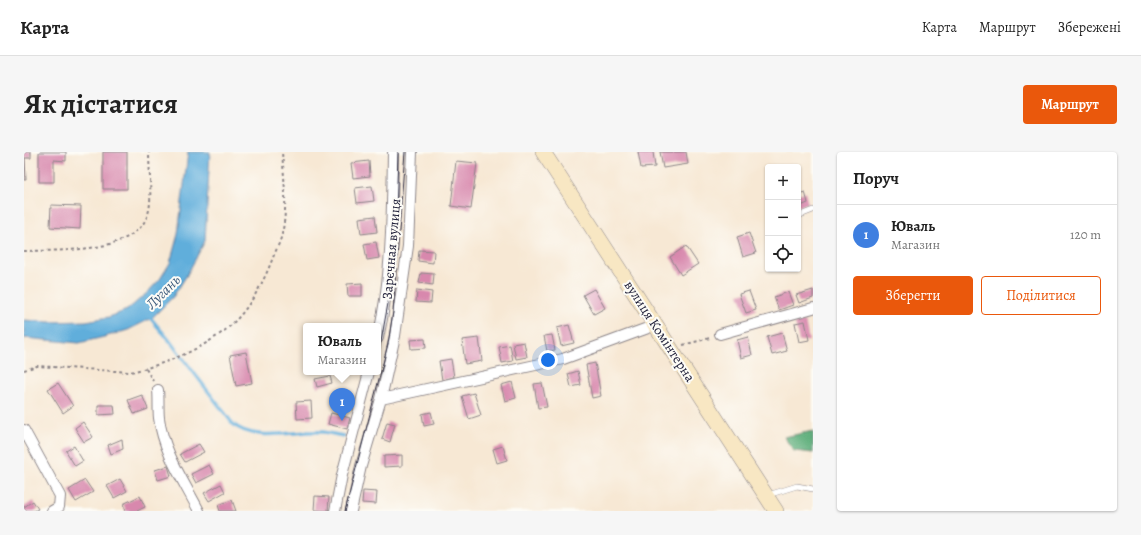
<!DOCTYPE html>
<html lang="uk">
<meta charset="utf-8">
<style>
body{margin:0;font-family:Alegreya,serif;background:#f6f6f6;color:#222}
.controls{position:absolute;right:12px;top:12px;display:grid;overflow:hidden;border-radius:4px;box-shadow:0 1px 3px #0004}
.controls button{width:36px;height:36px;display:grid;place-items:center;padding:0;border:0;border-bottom:1px solid #e0e0e0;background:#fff;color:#222;font:20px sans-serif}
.you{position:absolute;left:524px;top:208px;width:14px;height:14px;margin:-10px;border:3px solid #fff;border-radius:50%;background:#1a73e8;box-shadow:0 0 0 6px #1a73e833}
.badge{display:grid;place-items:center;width:26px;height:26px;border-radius:50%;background:#ea580c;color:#fff;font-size:13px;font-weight:700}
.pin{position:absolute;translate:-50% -33px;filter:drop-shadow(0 1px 2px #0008)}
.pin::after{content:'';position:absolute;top:21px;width:14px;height:12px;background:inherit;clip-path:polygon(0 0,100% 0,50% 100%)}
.popup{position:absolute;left:279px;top:171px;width:78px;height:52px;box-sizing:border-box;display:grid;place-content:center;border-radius:4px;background:#fff;filter:drop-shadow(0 1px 3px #0005);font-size:13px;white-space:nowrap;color:#767676}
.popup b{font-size:15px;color:#222}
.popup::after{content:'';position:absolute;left:50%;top:100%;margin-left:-8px;border:8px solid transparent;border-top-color:#fff}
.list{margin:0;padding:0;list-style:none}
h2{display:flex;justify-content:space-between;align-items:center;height:52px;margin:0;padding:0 16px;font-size:17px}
h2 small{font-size:13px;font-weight:400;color:#767676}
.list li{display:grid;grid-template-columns:26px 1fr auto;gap:12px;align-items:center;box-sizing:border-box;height:60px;padding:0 16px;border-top:1px solid #e0e0e0}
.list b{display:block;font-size:15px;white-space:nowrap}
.list p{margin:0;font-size:13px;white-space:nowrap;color:#767676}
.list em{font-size:13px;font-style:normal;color:#767676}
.actions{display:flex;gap:8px;padding:12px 16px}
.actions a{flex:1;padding:9px 0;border:1px solid #ea580c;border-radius:4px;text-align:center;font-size:14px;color:#ea580c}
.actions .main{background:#ea580c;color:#fff}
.icon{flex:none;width:22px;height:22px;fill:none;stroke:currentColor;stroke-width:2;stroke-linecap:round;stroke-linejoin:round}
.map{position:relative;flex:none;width:789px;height:359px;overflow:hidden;border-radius:4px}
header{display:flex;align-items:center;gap:24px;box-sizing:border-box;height:56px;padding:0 20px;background:#fff;border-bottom:1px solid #e0e0e0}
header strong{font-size:19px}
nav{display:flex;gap:22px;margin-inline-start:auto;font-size:14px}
.intro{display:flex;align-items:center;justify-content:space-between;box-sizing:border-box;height:96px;padding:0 24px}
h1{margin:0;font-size:28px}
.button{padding:10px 18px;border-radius:4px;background:#ea580c;color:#fff;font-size:14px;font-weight:700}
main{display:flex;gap:24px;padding:0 24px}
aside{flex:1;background:#fff;border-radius:4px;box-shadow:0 1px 3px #0004}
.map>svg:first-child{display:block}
.forest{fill:#5eaf7b;stroke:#40685b}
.water{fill:#61aedb;stroke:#42688b}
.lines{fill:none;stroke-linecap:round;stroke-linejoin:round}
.stream{stroke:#61aedb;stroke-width:3.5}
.building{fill:#d888ad}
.service-casing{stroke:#8c8588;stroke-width:6}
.minor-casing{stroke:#8c8588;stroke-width:12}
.secondary-casing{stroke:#8c8588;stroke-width:16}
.path{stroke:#8c8588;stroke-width:2;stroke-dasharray:3 3;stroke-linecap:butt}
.service{stroke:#fff;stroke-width:5}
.minor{stroke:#fff;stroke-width:10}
.secondary{stroke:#f8e7c3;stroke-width:15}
.tram{stroke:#22223b;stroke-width:1}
.labels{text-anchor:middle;stroke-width:4;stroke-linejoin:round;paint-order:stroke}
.street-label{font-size:14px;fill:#22223b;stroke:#fdfcf7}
.water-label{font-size:15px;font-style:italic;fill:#3b5a7b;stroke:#fdfcf7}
</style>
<header>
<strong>Карта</strong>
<nav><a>Карта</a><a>Маршрут</a><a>Збережені</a></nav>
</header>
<div class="intro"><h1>Як дістатися</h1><a class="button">Маршрут</a></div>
<main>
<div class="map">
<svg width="789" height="359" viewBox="0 0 789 359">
<rect width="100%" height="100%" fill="#fdfcf7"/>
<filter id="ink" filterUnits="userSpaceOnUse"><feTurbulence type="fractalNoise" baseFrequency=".025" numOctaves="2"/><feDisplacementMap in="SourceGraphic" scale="8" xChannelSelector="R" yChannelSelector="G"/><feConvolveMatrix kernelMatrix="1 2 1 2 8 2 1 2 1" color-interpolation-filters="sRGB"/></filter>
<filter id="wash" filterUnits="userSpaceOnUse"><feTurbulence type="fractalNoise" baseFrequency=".012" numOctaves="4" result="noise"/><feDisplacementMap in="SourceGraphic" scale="16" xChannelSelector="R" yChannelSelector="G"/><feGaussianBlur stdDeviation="0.9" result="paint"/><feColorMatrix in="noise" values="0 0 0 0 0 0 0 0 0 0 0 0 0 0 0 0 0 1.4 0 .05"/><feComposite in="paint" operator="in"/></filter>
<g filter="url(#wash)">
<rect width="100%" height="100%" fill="#f7e8d4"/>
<path class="forest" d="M789 279V301L770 299 760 285Z"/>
<path class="water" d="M164 0H186L181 89 163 123 149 145 128 166 104 178 80 185 55 191 0 186V168L25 170 62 169 85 165 103 158 123 141 136 127 146 111 154 82Z"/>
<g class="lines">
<path class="stream" d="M124 163 145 188 209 272C230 291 272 278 299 280 306 281 313 283 320 284"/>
</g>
<g id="blocks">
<path class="building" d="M0 0H7V6H1L2 28H0Z
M15 0H42V9L30 8V30H15Z
M79 0H103V37H79Z
M614 0H629L631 15 617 16Z
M636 0H662L664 12 639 16Z
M345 9 346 24 329 26 327 11Z
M432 9 453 11 447 57 427 54Z
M348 34 350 49 333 51 331 36Z
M781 40 784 51 774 55V42Z
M27 53 57 54 56 77 26 75Z
M351 64 353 80 337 82 335 66Z
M725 81 732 101 719 105 713 85Z
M352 90 355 106 343 108 340 92Z
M662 94 674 112 657 123 646 105Z
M395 98 410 99 409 111 394 109Z
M397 121 410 122 409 133 395 131Z
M338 131V144H324L323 132Z
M570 137 581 156 570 162 559 143Z
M393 138 408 140 407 151 392 150Z
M789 138V146L775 151 772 143Z
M725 139 732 158 722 161 715 142Z
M764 140 769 153 755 158 750 145Z
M781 169 785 188 775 190 771 171Z
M545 173 550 191 537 194 533 176Z
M758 181 763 199 748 203 743 185Z
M528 183 531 198 523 199 520 184Z
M724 185 728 203 717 206 713 188Z
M455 186 458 209 441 212 438 188Z
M401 187 402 196 387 197 386 188Z
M500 190 503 205 492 207 489 192Z
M486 193 489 209 478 211 475 195Z
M222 200 228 231 212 234 206 203Z
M427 207 430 225 418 228 415 209Z
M571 211 577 244 568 246 562 213Z
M554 219 557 233 547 235 544 222Z
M306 224 308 231 293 235 291 227Z
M488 230 492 246 481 249 477 233Z
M34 231 49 254 39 261 24 237Z
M518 231 523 255 514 256 510 232Z
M450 241 457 263 445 267 438 244Z
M118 243 124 257 110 262 104 248Z
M287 249 288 266 273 267 272 250Z
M74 253H90L91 262 74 263Z
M407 260 410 272 400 274 398 262Z
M307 261 326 266 323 277 304 272Z
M59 270 69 285 60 290 51 276Z
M363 270 371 272 366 290 358 287Z
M98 287 99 297 87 302 84 293Z
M175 292 180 300 161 310 156 302Z
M50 294 59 309 51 314 42 299Z
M479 294 483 308 473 311 469 297Z
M378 303V314L360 315V304Z
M185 313 190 322 172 331 167 322Z
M144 314 147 324 134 328 131 318Z
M96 327 103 339 90 346 83 334Z
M61 328 69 340 52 350 45 338Z
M197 332 201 340 185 349 180 341Z
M339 339 353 340 352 352 338 351Z
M116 344 121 355 113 359H102L99 352Z
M291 344 305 345 304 359 290 358Z
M208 348 212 359H196L194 353Z
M9 349 14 357 10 359H0V355Z"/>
</g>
</g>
<g filter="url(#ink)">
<use href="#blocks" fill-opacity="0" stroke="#8c8588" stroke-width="1"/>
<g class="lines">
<defs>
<path id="service" d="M774 64 789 58
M744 343 773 334 789 337"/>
<path id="minor" d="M696 182 789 156
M354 186C368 126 368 61 369 0
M134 238C135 247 134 257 135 266 139 299 160 330 175 359
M357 247 539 207 632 173
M0 278 36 344 35 355 28 359
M311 359 318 323 345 220
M327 359 337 314 357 247 371 184 384 94 388 0"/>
<path id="secondary" d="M519 0 752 359"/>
</defs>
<use href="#service" class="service-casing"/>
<use href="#minor" class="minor-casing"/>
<use href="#secondary" class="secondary-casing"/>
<path class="path" d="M0 99C34 98 116 103 125 58 128 44 125 16 125 0
M659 193 686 186
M122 217 129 229
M0 218 13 214 106 220C141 213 190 193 214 166 229 149 240 129 248 108 251 100 256 91 258 82 264 56 260 27 258 0"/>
<use href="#service" class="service"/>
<use href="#minor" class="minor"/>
<use href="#secondary" class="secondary"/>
<path class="tram" d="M372 66 374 0
M354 206 365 146
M321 359 364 192 369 160 381 0"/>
</g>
</g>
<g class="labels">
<g class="street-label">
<text transform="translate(367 97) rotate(-85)" y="5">Зарєчная вулиця</text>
<text transform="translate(636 179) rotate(57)" y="5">вулиця Комінтерна</text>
</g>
<g class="water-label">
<text transform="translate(139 140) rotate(-45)" y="5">Лугань</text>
</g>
</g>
</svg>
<div class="controls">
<button>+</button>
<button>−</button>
<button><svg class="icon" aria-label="locate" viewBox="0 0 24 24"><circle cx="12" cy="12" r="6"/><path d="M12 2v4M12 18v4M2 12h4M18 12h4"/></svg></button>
</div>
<div class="you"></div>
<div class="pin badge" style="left:318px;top:269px;background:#3f7fe0">1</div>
<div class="popup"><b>Юваль</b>Магазин</div>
</div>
<aside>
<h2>Поруч<small></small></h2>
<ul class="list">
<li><span class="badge" style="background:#3f7fe0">1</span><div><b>Юваль</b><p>Магазин</p></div><em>120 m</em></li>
</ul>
<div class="actions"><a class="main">Зберегти</a><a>Поділитися</a></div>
</aside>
</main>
